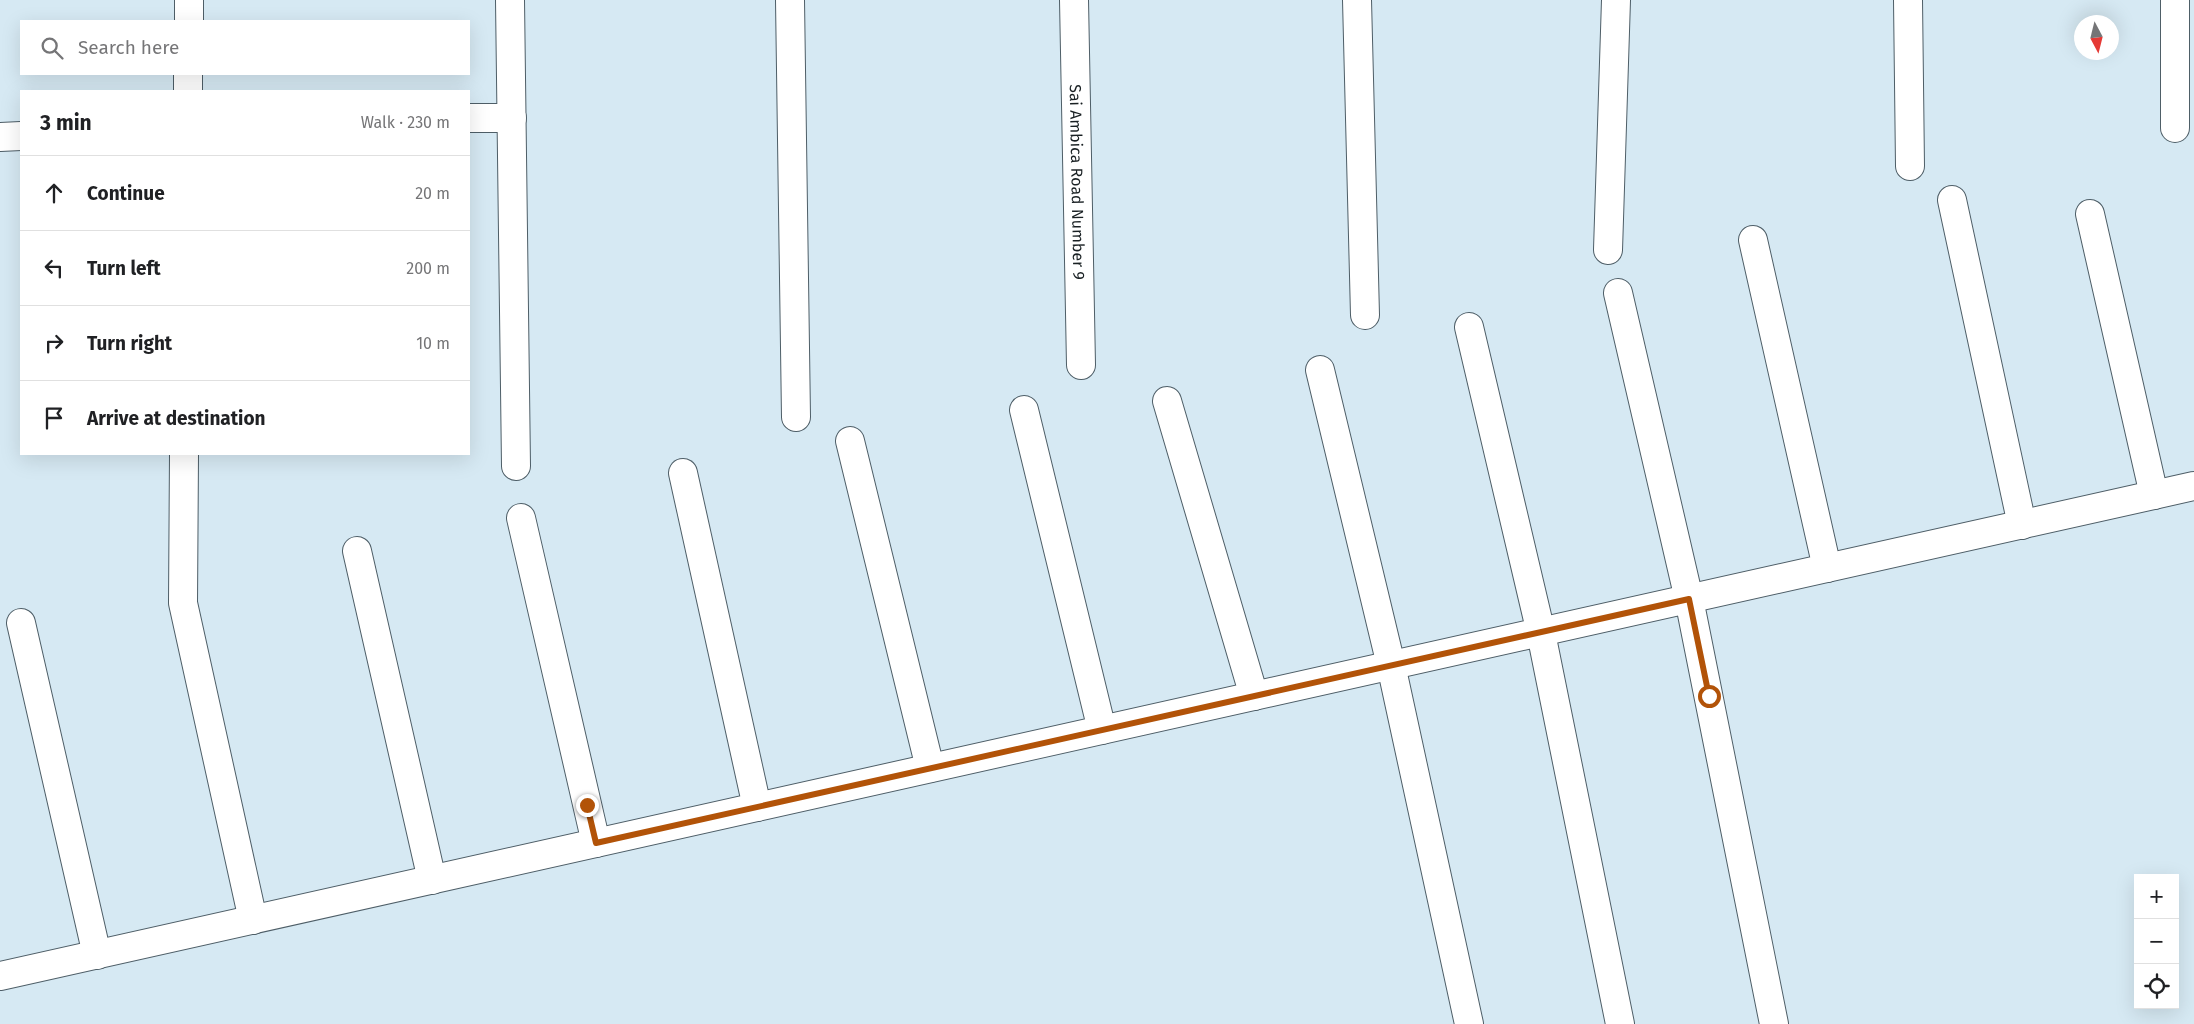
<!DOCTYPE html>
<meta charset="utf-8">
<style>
body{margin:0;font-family:"Fira Sans",sans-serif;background:#f6f6f6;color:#202124}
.controls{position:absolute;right:15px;bottom:15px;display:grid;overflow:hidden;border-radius:0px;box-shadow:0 5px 20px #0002}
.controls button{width:45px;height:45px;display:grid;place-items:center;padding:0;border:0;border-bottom:1px solid #e0e0e0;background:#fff;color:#202124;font:25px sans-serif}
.compass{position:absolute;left:2074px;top:15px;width:45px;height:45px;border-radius:50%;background:#fff;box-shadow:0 5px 20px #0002;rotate:173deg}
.stop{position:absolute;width:15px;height:15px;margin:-11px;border:4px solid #b25308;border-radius:50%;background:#fff}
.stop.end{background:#b25308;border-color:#fff;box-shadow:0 1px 5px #0008}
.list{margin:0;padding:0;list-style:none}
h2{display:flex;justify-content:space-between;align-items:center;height:65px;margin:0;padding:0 20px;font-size:21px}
h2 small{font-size:16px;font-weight:400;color:#757577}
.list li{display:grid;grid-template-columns:32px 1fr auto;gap:15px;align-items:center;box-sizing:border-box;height:75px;padding:0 20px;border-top:1px solid #e0e0e0}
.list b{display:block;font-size:19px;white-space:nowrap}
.list em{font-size:16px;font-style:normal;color:#757577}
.icon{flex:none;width:28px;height:28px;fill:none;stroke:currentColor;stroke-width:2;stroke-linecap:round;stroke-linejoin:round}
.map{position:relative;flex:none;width:2194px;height:1024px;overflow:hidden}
.search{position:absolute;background:#fff;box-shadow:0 5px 20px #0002;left:20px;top:20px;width:450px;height:55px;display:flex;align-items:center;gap:12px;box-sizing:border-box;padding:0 18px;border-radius:0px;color:#757577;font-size:19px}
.panel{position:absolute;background:#fff;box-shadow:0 5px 20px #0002;left:20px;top:90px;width:450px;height:365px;border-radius:0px}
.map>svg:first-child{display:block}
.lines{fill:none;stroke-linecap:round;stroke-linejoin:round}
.street-casing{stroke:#4e5e67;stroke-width:30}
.street{stroke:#fff;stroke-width:28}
.route{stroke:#b25308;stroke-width:6}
.labels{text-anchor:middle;stroke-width:5;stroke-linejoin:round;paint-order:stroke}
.street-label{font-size:16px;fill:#192023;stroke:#d6e9f3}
</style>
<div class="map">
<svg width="2194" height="1024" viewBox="0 0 2194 1024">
<rect width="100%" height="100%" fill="#d6e9f3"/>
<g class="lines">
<defs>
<g id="street">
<path d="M510 0 516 466"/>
<path d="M790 0 796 417"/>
<path id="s1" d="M1074 0 1081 365"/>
<path d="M1357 0 1365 315"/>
<path d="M1908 0 1910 166"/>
<path d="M189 21V0"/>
<path d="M188 91V74"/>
<path d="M469 118H512"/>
<path d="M2175 128V0"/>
<path d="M0 137 21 136"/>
<path d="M1952 200 2022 525"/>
<path d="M2090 214 2154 495"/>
<path d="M1753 240 1827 568"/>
<path d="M1608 250 1616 0"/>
<path d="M1618 293 1689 599 1774 1024"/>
<path d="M1469 327 1541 633 1620 1024"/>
<path d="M1320 370 1391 665 1469 1024"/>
<path d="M1167 401 1254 696"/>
<path d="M1024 410 1102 730"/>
<path d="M850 441 930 768"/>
<path d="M184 454 183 603 253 920"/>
<path d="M683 473 757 807"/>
<path d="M521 518 596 843"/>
<path d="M357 551 432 880"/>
<path d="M21 623 97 955"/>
<path d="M0 976 2194 486"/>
</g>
</defs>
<use href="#street" class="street-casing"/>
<use href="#street" class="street"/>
</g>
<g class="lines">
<path class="route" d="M587 805 596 843 1689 599 1709 696"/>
</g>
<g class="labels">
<g class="street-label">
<text dy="6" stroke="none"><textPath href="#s1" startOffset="182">Sai Ambica Road Number 9</textPath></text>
</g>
</g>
</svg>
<div class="controls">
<button>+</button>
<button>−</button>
<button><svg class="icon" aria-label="locate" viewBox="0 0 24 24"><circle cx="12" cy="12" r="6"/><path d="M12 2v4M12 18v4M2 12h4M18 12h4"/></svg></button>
</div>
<svg class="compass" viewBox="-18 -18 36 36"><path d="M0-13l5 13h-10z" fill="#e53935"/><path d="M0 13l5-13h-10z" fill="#757577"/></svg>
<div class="stop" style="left:1709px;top:696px"></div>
<div class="stop end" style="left:587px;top:805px"></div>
<div class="search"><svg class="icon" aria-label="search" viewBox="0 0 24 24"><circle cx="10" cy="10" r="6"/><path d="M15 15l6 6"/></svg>Search here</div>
<section class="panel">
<h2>3 min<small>Walk · 230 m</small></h2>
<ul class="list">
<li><svg class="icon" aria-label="ahead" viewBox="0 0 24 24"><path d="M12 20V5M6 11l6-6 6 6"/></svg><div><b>Continue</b></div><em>20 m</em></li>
<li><svg class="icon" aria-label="left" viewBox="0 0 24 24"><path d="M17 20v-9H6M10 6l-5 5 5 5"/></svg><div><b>Turn left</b></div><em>200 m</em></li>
<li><svg class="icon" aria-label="right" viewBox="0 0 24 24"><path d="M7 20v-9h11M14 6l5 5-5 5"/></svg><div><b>Turn right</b></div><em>10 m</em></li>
<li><svg class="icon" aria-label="arrive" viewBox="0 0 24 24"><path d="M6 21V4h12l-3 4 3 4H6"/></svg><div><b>Arrive at destination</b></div></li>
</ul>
</section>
</div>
